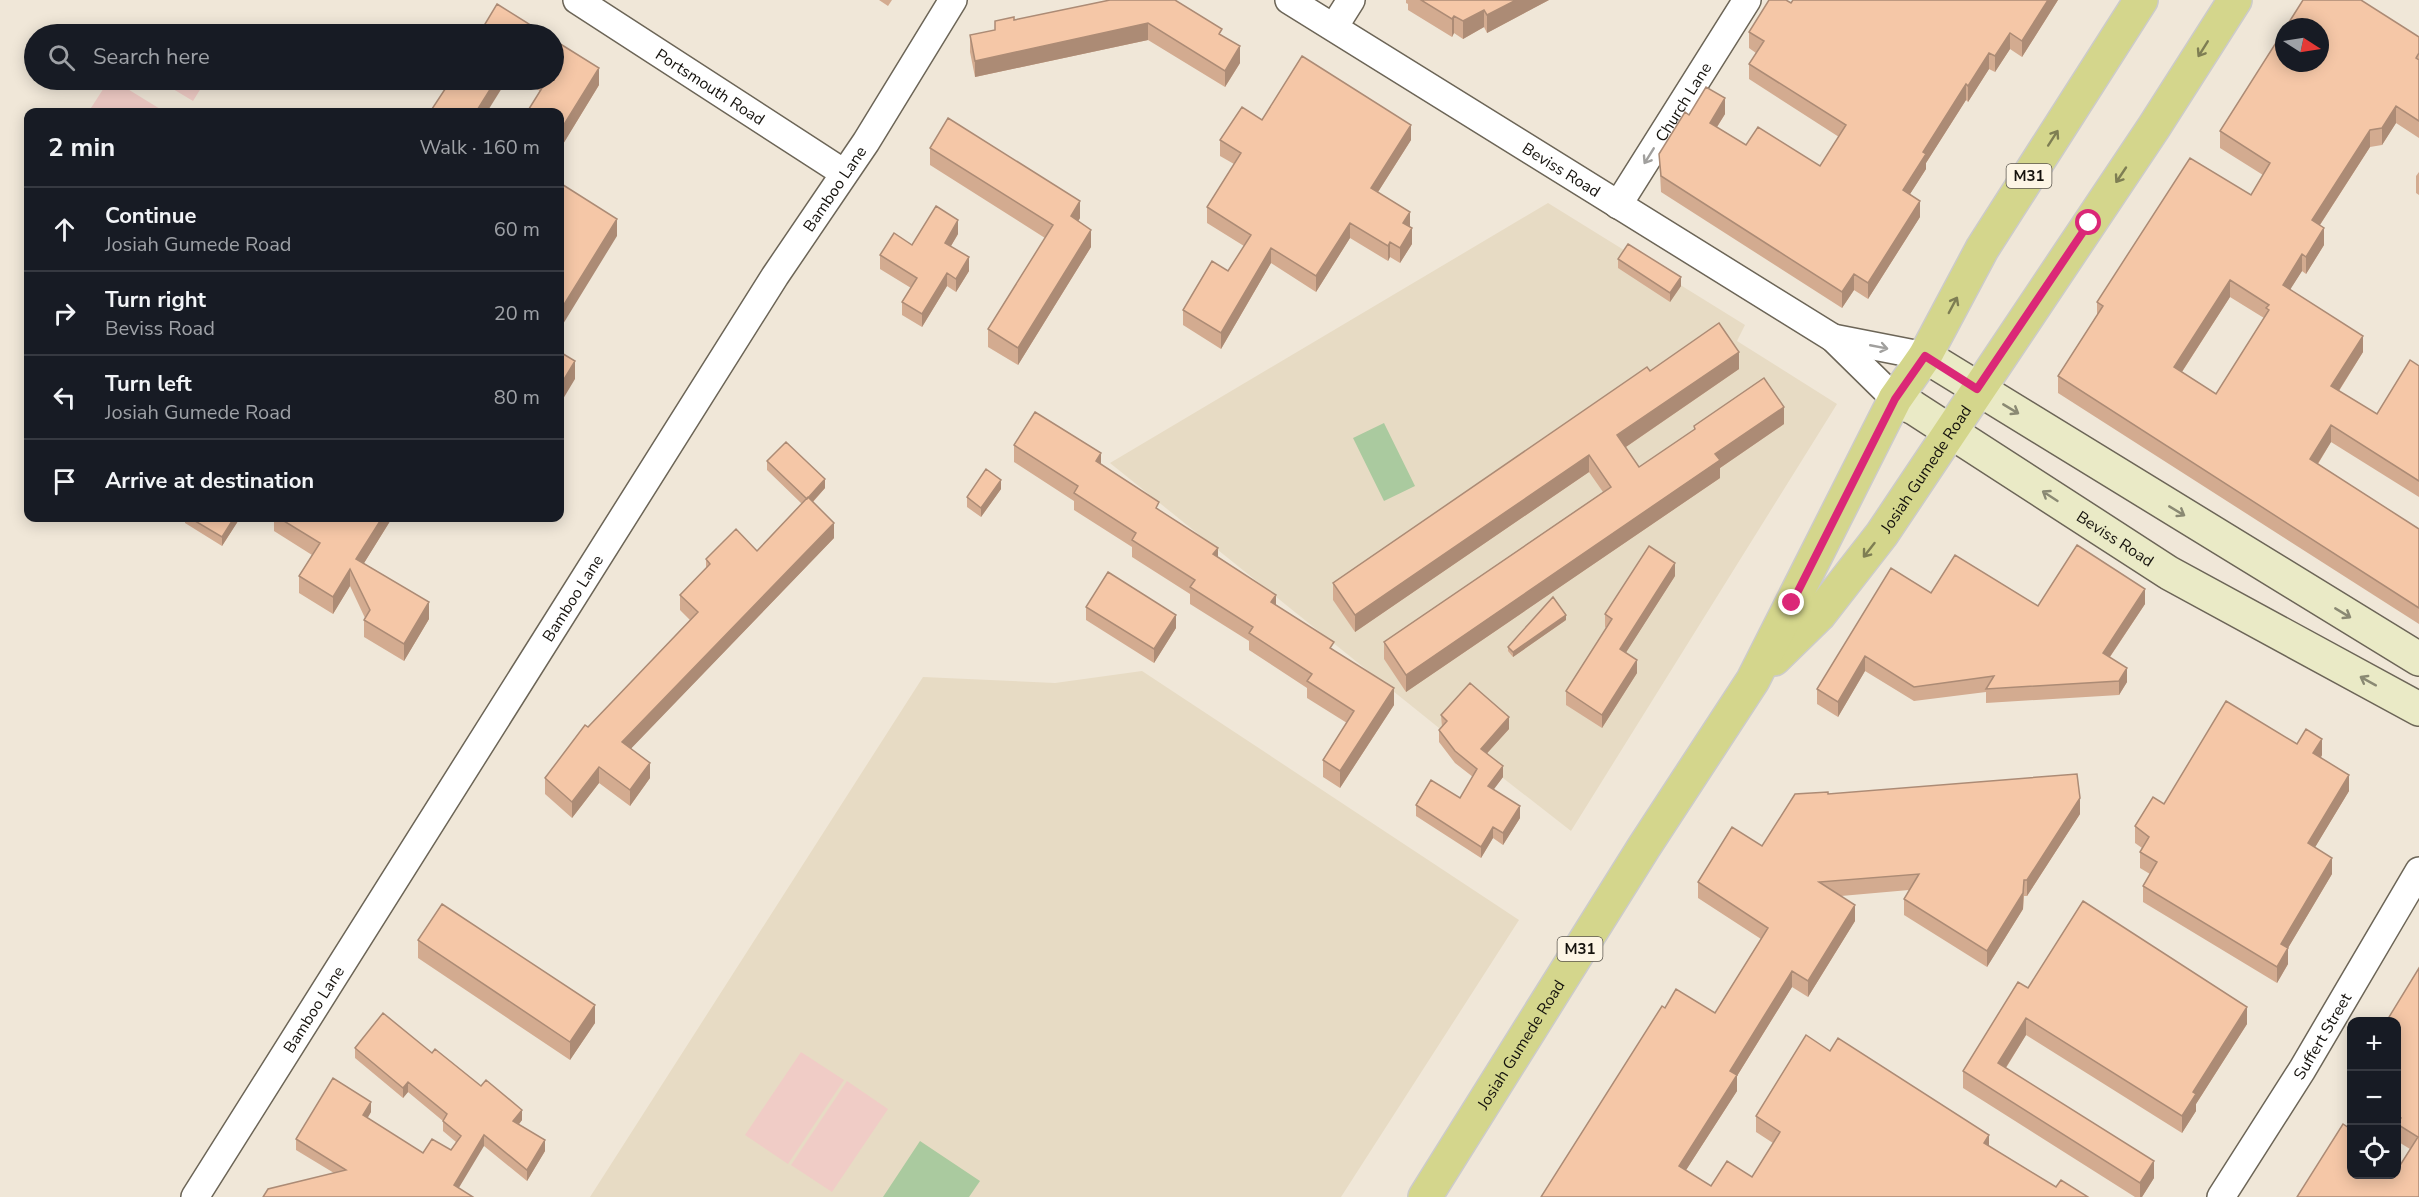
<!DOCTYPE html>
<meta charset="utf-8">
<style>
body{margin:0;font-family:"Nunito Sans",sans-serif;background:#20242c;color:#f1f3f6}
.controls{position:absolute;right:18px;bottom:18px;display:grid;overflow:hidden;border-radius:12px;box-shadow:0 3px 15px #0003}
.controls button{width:54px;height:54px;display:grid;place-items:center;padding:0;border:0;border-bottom:2px solid #363941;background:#171b24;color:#f1f3f6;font:30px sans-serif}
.compass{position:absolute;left:2275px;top:18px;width:54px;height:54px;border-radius:50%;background:#171b24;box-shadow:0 3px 15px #0003;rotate:102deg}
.stop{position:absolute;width:18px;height:18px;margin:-14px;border:4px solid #db2777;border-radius:50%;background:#fff}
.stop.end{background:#db2777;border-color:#fff;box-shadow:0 2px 6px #0008}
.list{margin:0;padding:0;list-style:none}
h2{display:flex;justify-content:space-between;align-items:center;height:78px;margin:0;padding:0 24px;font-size:26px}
h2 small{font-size:20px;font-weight:400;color:#9ea1a6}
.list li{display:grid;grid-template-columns:39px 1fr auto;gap:18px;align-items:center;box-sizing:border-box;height:84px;padding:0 24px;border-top:2px solid #363941}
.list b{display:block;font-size:22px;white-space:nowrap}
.list p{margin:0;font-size:20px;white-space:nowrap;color:#9ea1a6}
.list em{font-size:20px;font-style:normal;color:#9ea1a6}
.icon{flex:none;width:33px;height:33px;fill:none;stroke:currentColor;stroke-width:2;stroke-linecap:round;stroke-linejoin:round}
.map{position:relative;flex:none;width:2419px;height:1197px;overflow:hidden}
.search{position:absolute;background:#171b24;box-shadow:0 3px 15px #0003;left:24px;top:24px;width:540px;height:66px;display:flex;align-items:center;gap:15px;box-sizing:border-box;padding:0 21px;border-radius:33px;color:#9ea1a6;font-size:22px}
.panel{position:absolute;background:#171b24;box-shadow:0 3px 15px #0003;left:24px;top:108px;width:540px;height:414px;border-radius:12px}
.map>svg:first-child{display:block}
.built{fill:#e7dbc4}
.green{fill:#f0ccc6}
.water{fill:#aaca9f}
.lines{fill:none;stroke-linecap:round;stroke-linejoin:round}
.street-casing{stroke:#6c6557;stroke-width:30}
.secondary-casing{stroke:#6c6557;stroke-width:36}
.primary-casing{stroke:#cccbca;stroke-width:36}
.street{stroke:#fff;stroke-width:27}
.secondary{stroke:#eaeac6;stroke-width:33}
.primary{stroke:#d4d68c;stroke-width:33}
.wall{fill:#d3ab90;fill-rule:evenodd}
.shaded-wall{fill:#ac8b75}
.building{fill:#f5c7a7;stroke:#ac8b75;stroke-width:1.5;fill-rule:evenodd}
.oneway{stroke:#7e7e53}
.oneway2{stroke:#a1a09e}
.oneway3{stroke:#8a8973}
.route{stroke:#db2777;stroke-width:8}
.labels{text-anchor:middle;stroke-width:4.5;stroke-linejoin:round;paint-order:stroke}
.shield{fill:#fdf5e5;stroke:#5b564e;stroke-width:1.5}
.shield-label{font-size:15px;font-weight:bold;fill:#15120d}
.street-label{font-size:16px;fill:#15120d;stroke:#fdf5e5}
</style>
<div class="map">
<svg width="2419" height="1197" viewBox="0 0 2419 1197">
<rect width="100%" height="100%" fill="#f0e7d8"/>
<path class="built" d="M1548 203 1745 325 1737 341 1837 404 1571 831 1439 728 1110 463Z
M1142 671 1519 920 1341 1197H590L923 677 1055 683Z"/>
<path class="green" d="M109 80H113L165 112H92L89 111Z
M158 80H206L193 101Z
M801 1052 844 1080 788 1164 745 1135Z
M847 1081 888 1109 832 1192 791 1165Z"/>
<path class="water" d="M1384 423 1415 486 1384 501 1353 438Z
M920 1141 980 1181 969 1197H883Z"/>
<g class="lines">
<defs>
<g id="street">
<path id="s1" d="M577 0 844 173"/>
<path id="s2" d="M1289 0 1833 338 1895 399"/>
<path d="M1334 27 1351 0"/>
<path id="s3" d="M1618 205 1747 0"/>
<path d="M1833 338 1925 356"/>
<path id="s4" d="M195 1197 775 276 866 142 953 0"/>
<path id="s5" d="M2221 1197 2302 1070 2419 871"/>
</g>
<g id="secondary">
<path d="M1925 356 2419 659"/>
<path id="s6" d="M1895 399 1914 408 2169 573 2419 709"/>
</g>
<g id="primary">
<path id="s7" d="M1774 659 1819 615 1882 534 2154 127 2235 0"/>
<path id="s8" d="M1425 1197 1644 847 1753 680 1895 399 1925 356 1982 249 2141 0"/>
</g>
</defs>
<use href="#street" class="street-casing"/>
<use href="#secondary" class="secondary-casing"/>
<use href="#primary" class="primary-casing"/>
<use href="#street" class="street"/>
<use href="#secondary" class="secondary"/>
<use href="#primary" class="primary"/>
</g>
<path class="wall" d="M879 0H892L888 6Z
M1110 0 1222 35 1240 63 1225 87 1148 40 975 77 970 52V35L995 30 1014 20Z
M1406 0H1549L1487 33 1484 27 1463 39 1454 33 1452 37 1408 10V4L1406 3Z
M1793 0H2058L2022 57 2010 49 1995 72 1989 69 1968 102 1966 100 1926 163V169L1910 194 1920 217 1868 299 1854 290 1842 308 1661 192 1659 154 1689 115 1725 114 1717 127 1746 145 1820 166 1839 137 1749 79V64L1756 53 1749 48V32L1791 3Z
M2419 37V138L2396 123 2382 145 2370 147 2320 225 2324 245 2306 274 2302 271 2290 289 2363 352 2339 391 2377 414 2419 366V497L2331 442 2318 464 2419 529V624L2058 393V376L2097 315V302L2251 195 2263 175 2220 148V131ZM2230 297 2264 318 2216 394 2182 372Z
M520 80H554L599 85 560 149V112L540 91Z
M1262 120 1411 140 1378 192 1410 227 1412 244 1400 263 1390 257 1388 261 1350 238 1316 292 1271 263 1221 349 1183 325V310L1228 271 1244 246 1207 223V207L1234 164 1220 156V140Z
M930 148 1080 218 1078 221 1091 247 1018 365 988 347V329L1045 238 930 165Z
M2419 172V195L2416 193V176Z
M958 234 951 246 969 271 956 292 947 286 922 327 902 315V302L911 288 880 269V255L912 245Z
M1618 259 1681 286 1670 302 1618 268Z
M1739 369 1626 447 1639 467 1694 430V426L1784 424 1720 468V478L1406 692 1384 659V642L1603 492 1589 472 1355 632 1333 600V583L1650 371Z
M1014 445 1101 464 1218 557 1276 605 1334 650 1394 705 1340 788 1323 777V760L1347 723 1307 698V688L1249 650V641L1190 604V594L1132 557V547L1074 510V501L1014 462Z
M767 461 825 488 813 502 834 538 631 748 650 778 630 806 599 783 572 818 545 794V778L588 727 690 620 680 610V595L706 569V559L757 551 802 504 767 470Z
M1001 489 981 517 967 507V497Z
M185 518H240L222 546 185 523Z
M274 518H392L364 563 429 619 404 661 364 637V620L365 618 350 586 333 614 299 593V576L312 555 274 531Z
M1675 576 1626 652 1637 673 1602 728 1566 705V691L1606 628 1605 627V614Z
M1931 593 2038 606 2145 604 2110 657 2127 682 2119 695 1986 703V692L1914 701 1865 671 1838 717 1817 704V689Z
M1086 607 1176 628 1154 663 1086 620Z
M1566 620 1513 657 1508 651V647Z
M1441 715 1509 729 1487 753 1503 777 1494 789 1520 818 1503 845 1493 838 1481 858 1416 816V805L1460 798 1473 777 1455 763 1439 742V730L1442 727Z
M2297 744 2322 755 2321 758 2349 791 2315 847 2332 874 2288 948V964L2277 983 2143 902V886L2150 874 2140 868V852L2142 848 2135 843V826L2164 804Z
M1828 794 2080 814 2027 896H2024L2023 909 1987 967 1904 915V899L1909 890 1841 896 1855 921 1808 997 1792 987 1737 1076V1091L1686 1170 1711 1186 1752 1177 1773 1143 1756 1132V1116L1830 1051 1989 1146 2056 1187 1541 1197 1665 1008 1715 1013 1761 939 1698 898V882L1762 846Z
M418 940 595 1023 570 1060 418 958Z
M2419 968V1197L2352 1174 2399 1167 2410 1149 2397 1141V1022Z
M2028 988 2247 1024 2196 1104V1111L2182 1133 2026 1035 2006 1068 2154 1178 2142 1197H2135L1963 1088V1071Z
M355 1048 432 1053 522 1120 518 1125 545 1151 527 1181 484 1146 334 1173 296 1150V1139L371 1112 367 1118 423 1153 451 1150 456 1142 443 1131V1121L408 1092 403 1098 355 1058Z
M2352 1078V1104L2348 1102V1085Z"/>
<path class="shaded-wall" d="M1516 0H1549L1487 33V15Z
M2048 0H2058L2022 57V41Z
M1484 10V27L1463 39V21Z
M1454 16V33L1452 37V19Z
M1148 23V40L975 77V61Z
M2010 33V49L1995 72V56Z
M1240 46V63L1225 87V71Z
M1989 53V69L1968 102V86Z
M599 68V85L560 149V131Z
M496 80H507L487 112H476Z
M1966 84V100L1926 163V169L1903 205V190L1923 152Z
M1725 98V114L1710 138V123Z
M2396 106V123L2382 145V128Z
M1411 125V140L1371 203V188Z
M2370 130V147L2312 237V220Z
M1080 201V218L1071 234V216Z
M1920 201V217L1868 299V283Z
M1410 212V227L1403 223Z
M617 219V236L560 329V311Z
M958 220V234L945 256V243Z
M1350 223V238L1316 292V276Z
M1412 228V244L1400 263V248Z
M2324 228V245L2306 274V257Z
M1091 230V247L1018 365V348Z
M1390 242V257L1388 261V246Z
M1271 248V263L1221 349V333Z
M2302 254V271L2283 301V285Z
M969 257V271L956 292V279Z
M947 273V286L922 327V314Z
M1854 274V290L1842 308V292Z
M1681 277V286L1670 302V293Z
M2230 280V297L2174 384V367Z
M2363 336V352L2331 403V386Z
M1739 352V369L1617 453V435Z
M575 361V379L560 404V386Z
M1784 407V424L1720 468V478L1406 692V675L1715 454Z
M2331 425V442L2310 476V459Z
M1101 453V471L1096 461Z
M1589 455V472L1355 632V615Z
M825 479V488L807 508V499Z
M1001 480V489L981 517V508Z
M234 518H240L222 546V537Z
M382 518H392L356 576V559Z
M834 523V538L622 758V742Z
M1218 548V565L1213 554Z
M1675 563V576L1620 662V649Z
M350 569V586L333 614V597Z
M2145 589V604L2103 667V653Z
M1276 595V612L1271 602Z
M429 602V619L404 661V644Z
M1176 615V628L1154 663V649Z
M1566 615V620L1513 657V652Z
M1865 656V671L1838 717V702Z
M1637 660V673L1602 728V715Z
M2127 668V682L2119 695V681Z
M1394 688V705L1340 788V771Z
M1509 717V729L1481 760V749Z
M2322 739V755L2313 770V753Z
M650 763V778L630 806V790Z
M1503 766V777L1488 797V786Z
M599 767V783L572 818V802Z
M2349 775V791L2308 859V843Z
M2080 798V814L2027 896V880Z
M1520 806V818L1503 845V833Z
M1493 827V838L1481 858V847Z
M2332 858V874L2288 948V964L2277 983V967L2281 944Z
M2024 880 2023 909 1987 967V951Z
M1855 905V921L1808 997V981Z
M1792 971V987L1737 1076V1091L1679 1181V1166L1730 1071Z
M595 1005V1023L570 1060V1042Z
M2247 1007V1024L2196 1104V1111L2182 1133V1116L2193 1092Z
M2026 1018V1035L1998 1080V1063Z
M408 1082V1092L403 1098V1088Z
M371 1102V1112L363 1126V1115Z
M522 1110V1120L513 1132V1121Z
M484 1135V1146L454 1196V1185Z
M1989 1135V1151L1984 1143Z
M545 1140V1151L527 1181V1170Z
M2154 1161V1178L2142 1197H2140V1183Z"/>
<path class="building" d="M1110 0H1175L1222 29 1219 34 1240 46 1225 71 1148 23 975 61 970 35 995 30V21L1014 17V20Z
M1421 0H1516L1487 15 1484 10 1463 21 1454 16 1452 19Z
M1769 0H1786L1791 3 1793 0H2048L2022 41 2010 33 1995 56 1989 53 1968 86 1966 84 1923 152 1926 154 1903 190 1920 201 1868 283 1854 274 1842 292 1661 176 1659 154 1685 112 1689 115 1706 87 1725 98 1710 123 1746 145 1758 127 1820 166 1846 125 1749 64 1764 41 1749 32Z
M2303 0H2361L2419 37V53L2416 58 2419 60V121L2396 106 2382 128 2370 130 2312 220 2324 228 2306 257 2302 254 2283 285 2363 336 2331 386 2377 414 2410 360 2419 366V481L2331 425 2310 459 2419 529V608L2058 376 2103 306 2097 302 2190 158 2251 195 2270 163 2220 131 2284 30V63H2320V27H2286ZM2230 280 2269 305 2266 308 2269 310 2216 394 2174 367Z
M497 4 545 34H479Z
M554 40 599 68 560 131V112H527L547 80H554Z
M1302 56 1411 125 1371 188 1410 212 1403 223 1412 228 1400 248 1390 242 1388 246 1350 223 1316 276 1271 248 1221 333 1183 310 1212 261 1228 271 1251 235 1207 207 1241 153 1220 140 1242 107 1262 120Z
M451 80H496L476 112H430Z
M948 118 1080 201 1071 216 1091 230 1018 348 988 329 1053 225 930 148Z
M560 183 617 219 560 311Z
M936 206 958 220 945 243 969 257 956 279 947 273 922 314 902 302 917 278 880 255 894 233 912 245Z
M1628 244 1681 277 1670 293 1618 259Z
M1719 323 1739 352 1617 435 1639 467 1695 429 1694 426 1764 378 1784 407 1715 454 1720 460 1406 675 1384 642 1611 487 1589 455 1355 615 1333 583 1647 367 1650 371Z
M560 352 575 361 560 386Z
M1035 412 1101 453 1096 461 1159 502 1156 508 1218 548 1213 554 1276 595 1271 602 1334 642 1330 648 1394 688 1340 771 1323 760 1354 711 1307 681 1312 674 1249 633 1253 627 1190 587 1195 580 1132 540 1136 533 1074 493 1078 486 1014 445Z
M786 442 825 479 807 499 767 461Z
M986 469 1001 480 981 508 967 497Z
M808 497 834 523 622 742 650 763 630 790 599 767 572 802 545 778 585 725 588 727 698 612 680 595 710 564 706 559 736 529 757 551Z
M190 518H234L222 537Z
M279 518H382L356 559 429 602 404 644 364 620 370 610 350 569 333 597 299 576 320 543Z
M2077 545 2145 589 2103 653 2127 668 2119 681 1986 689 1994 676 1914 687 1865 656 1838 702 1817 689 1891 568 1931 593 1955 555 2038 606Z
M1649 546 1675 563 1620 649 1637 660 1602 715 1566 691 1612 619 1605 614Z
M1108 572 1176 615 1154 649 1086 607Z
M1553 597 1566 615 1513 652 1508 647Z
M1470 683 1509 717 1481 749 1503 766 1488 786 1520 806 1503 833 1493 827 1481 847 1416 805 1431 780 1460 798 1477 769 1455 751 1439 730 1447 721 1441 715Z
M2226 701 2297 744 2306 729 2322 739 2313 753 2349 775 2308 843 2332 858 2281 944 2288 948 2277 967 2143 886 2157 862 2140 852 2149 837 2135 826 2153 797 2164 804Z
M2077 774 2080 798 2027 880H2024L2023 893 1987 951 1904 899 1919 874 1819 882 1855 905 1808 981 1792 971 1730 1071 1737 1075 1679 1166 1711 1186 1727 1161 1752 1177 1780 1132 1756 1116 1806 1035 1830 1051 1838 1038 1989 1135 1984 1143 2056 1187 2061 1180 2088 1197H1541L1662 1006 1665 1008 1676 989 1715 1013 1768 928 1698 882 1732 827 1762 846 1795 794 1828 792V794Z
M2083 901 2247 1007 2193 1092 2196 1094 2182 1116 2026 1018 1998 1063 2154 1161 2140 1183 1963 1071 2018 982 2028 988Z
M442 904 595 1005 570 1042 418 940Z
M2419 968V1197H2297L2343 1124 2352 1130V1174H2397V1166L2399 1167 2418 1137 2397 1124 2401 1118 2397 1115V1022H2386Z
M383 1013 432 1053 435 1049 481 1086 486 1080 522 1110 513 1121 545 1140 527 1170 484 1135 454 1185 473 1197H263L268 1189 346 1170 296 1139 333 1078 371 1102 363 1115 423 1153 432 1139 451 1150 461 1136 443 1121 447 1114 408 1082 403 1088 355 1048Z
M2352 1078V1087L2348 1085Z"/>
<defs><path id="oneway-shaft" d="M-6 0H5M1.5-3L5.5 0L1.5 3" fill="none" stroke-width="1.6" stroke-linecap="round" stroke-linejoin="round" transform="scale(1.5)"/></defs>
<g class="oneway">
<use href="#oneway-shaft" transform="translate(2203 49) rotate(122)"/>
<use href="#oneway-shaft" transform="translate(2053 138) rotate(-57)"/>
<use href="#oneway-shaft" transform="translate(2121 175) rotate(124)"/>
<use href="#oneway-shaft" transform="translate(1953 305) rotate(-62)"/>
<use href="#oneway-shaft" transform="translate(1869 550) rotate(128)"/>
</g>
<g class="oneway2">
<use href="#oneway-shaft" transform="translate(1649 156) rotate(122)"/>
<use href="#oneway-shaft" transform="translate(1879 347) rotate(11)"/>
</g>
<g class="oneway3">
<use href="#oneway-shaft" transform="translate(2011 409) rotate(31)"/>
<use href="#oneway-shaft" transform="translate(2050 496) rotate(-147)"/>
<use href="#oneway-shaft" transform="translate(2177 511) rotate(31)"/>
<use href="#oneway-shaft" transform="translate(2343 613) rotate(31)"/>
<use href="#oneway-shaft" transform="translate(2368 681) rotate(-151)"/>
</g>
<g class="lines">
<path class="route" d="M1792 603 1895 399 1925 356 1977 389 2089 223"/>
</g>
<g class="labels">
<g class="shield">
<rect x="2006.5" y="164" width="45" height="24" rx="4.5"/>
<rect x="1557.5" y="937" width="45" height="24" rx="4.5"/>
</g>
<g class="shield-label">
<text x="2029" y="181">M31</text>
<text x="1580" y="954">M31</text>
</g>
<g class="street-label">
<text dy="6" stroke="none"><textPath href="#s1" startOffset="159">Portsmouth Road</textPath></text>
<text dy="6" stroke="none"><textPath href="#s3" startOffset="122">Church Lane</textPath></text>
<text dy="6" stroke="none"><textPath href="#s2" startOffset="321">Beviss Road</textPath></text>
<text dy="6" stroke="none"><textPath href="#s4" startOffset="1194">Bamboo Lane</textPath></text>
<text dy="6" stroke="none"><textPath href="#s7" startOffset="244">Josiah Gumede Road</textPath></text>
<text dy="6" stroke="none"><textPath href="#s6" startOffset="261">Beviss Road</textPath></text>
<text dy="6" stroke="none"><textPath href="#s4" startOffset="708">Bamboo Lane</textPath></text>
<text dy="6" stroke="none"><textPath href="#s4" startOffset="222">Bamboo Lane</textPath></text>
<text dy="6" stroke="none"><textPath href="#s5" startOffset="190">Suffert Street</textPath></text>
<text dy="6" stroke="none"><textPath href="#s8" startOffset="180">Josiah Gumede Road</textPath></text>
</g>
</g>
</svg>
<div class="controls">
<button>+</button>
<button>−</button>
<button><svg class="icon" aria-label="locate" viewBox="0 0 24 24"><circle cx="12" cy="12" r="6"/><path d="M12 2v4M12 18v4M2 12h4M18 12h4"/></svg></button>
</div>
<svg class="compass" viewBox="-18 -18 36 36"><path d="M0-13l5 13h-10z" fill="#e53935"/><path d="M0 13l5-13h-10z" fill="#9ea1a6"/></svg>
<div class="stop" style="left:2089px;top:223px"></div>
<div class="stop end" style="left:1792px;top:603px"></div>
<div class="search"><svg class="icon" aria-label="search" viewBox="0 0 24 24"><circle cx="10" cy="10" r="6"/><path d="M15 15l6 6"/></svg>Search here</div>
<section class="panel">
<h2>2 min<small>Walk · 160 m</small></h2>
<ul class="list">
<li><svg class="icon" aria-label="ahead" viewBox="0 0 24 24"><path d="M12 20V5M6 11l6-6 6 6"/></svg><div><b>Continue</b><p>Josiah Gumede Road</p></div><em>60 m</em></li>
<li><svg class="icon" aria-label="right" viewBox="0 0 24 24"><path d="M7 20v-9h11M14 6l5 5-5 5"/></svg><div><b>Turn right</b><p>Beviss Road</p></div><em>20 m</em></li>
<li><svg class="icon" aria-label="left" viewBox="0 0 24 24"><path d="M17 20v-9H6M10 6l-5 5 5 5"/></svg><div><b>Turn left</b><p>Josiah Gumede Road</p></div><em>80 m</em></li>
<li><svg class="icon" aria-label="arrive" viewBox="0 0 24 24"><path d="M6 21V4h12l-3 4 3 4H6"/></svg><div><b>Arrive at destination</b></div></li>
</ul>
</section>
</div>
